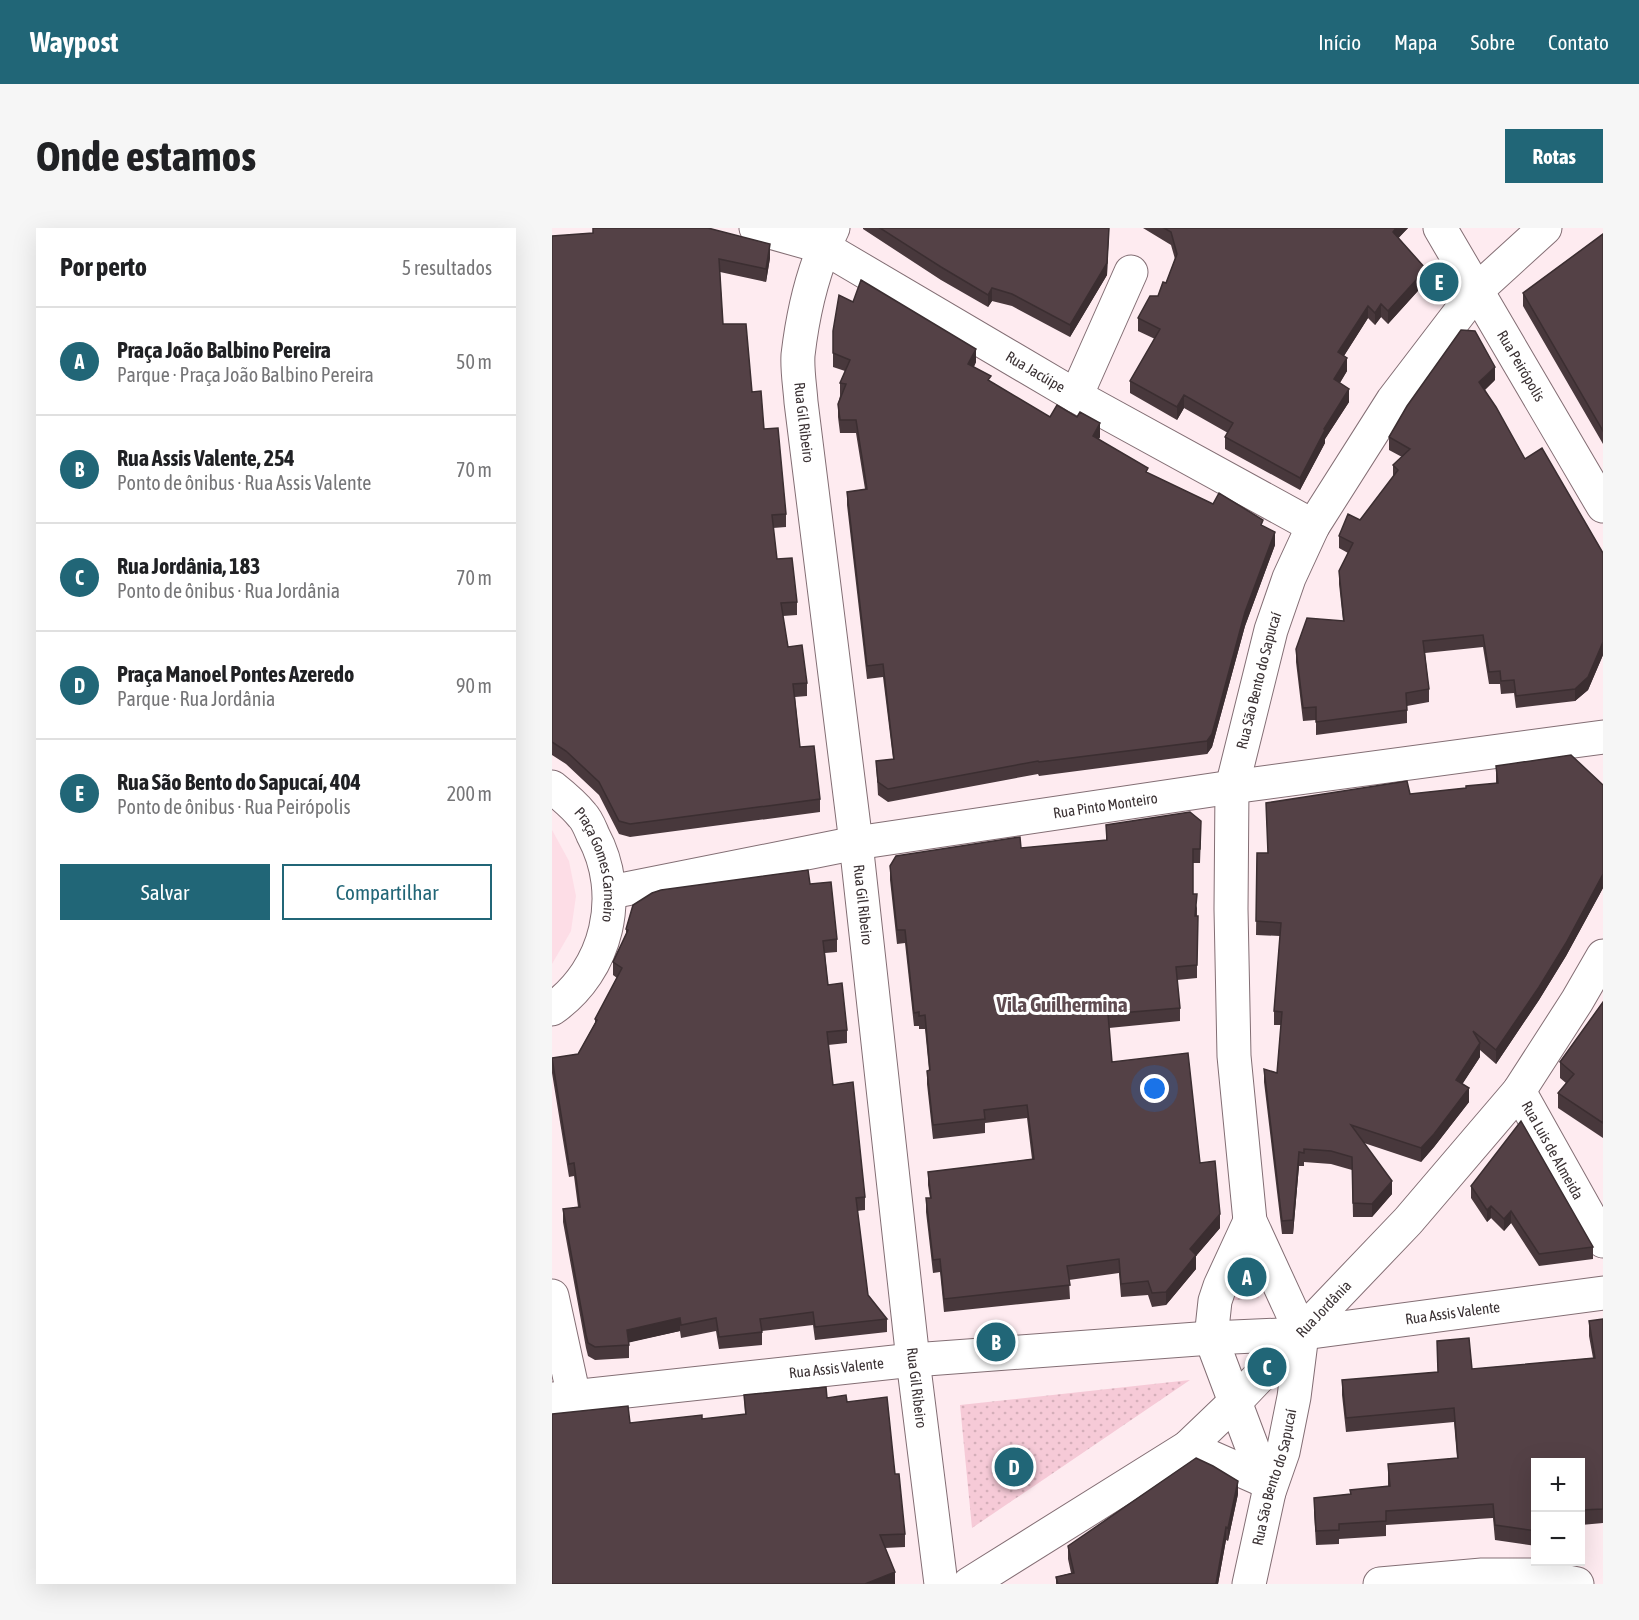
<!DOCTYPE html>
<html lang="pt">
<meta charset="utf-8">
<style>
body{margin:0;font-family:"Asap Condensed",sans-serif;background:#f6f6f6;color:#202124}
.controls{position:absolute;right:18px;bottom:18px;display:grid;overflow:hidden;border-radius:0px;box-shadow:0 6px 24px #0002}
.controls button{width:54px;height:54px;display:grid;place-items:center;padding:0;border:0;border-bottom:2px solid #e0e0e0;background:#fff;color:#202124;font:30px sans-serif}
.you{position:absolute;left:603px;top:861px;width:21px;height:21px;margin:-15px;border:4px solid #fff;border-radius:50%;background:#1a73e8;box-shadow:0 0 0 9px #1a73e833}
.badge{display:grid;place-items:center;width:39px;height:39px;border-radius:50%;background:#216677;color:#fff;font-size:20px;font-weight:700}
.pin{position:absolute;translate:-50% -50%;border:3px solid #fff;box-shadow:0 2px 6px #0006}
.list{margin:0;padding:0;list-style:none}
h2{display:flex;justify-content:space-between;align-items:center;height:78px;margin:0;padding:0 24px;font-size:26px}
h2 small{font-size:20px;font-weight:400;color:#757577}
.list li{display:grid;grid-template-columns:39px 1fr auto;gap:18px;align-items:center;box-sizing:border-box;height:108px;padding:0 24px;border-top:2px solid #e0e0e0}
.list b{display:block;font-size:22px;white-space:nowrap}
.list p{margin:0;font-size:20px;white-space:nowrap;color:#757577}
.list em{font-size:20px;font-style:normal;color:#757577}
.actions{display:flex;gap:12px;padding:18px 24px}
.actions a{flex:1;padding:14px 0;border:2px solid #216677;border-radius:0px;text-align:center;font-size:21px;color:#216677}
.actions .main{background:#216677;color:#fff}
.map{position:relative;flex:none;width:1051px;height:1356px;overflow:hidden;border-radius:0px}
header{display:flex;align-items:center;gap:36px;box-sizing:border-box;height:84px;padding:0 30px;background:#216677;color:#fff}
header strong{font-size:28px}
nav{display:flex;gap:33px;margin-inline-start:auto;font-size:21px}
.intro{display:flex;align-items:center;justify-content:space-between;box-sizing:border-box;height:144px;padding:0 36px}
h1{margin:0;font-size:42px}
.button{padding:15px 27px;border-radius:0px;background:#216677;color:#fff;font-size:21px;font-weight:700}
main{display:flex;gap:36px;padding:0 36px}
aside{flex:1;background:#fff;border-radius:0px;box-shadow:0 6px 24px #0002}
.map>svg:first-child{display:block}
.built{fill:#fddde6}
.park{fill:url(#park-dots)}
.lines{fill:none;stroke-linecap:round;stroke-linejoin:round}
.minor-casing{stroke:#836e74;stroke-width:35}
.minor{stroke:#fff;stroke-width:33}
.wall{fill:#48383c}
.shaded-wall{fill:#3b2e31}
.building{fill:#544146;stroke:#3b2e31;stroke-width:1.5}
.labels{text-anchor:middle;stroke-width:6;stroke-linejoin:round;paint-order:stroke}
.street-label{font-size:15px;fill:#3b3234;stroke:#fff}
.district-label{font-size:21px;font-weight:bold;fill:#5f4b51;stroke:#fff}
</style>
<header>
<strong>Waypost</strong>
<nav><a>Início</a><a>Mapa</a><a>Sobre</a><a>Contato</a></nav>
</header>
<div class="intro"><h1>Onde estamos</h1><a class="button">Rotas</a></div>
<main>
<aside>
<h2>Por perto<small>5 resultados</small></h2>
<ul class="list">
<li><span class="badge">A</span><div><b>Praça João Balbino Pereira</b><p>Parque · Praça João Balbino Pereira</p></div><em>50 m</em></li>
<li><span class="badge">B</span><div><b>Rua Assis Valente, 254</b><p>Ponto de ônibus · Rua Assis Valente</p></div><em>70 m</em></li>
<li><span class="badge">C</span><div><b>Rua Jordânia, 183</b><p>Ponto de ônibus · Rua Jordânia</p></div><em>70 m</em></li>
<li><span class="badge">D</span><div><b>Praça Manoel Pontes Azeredo</b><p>Parque · Rua Jordânia</p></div><em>90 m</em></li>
<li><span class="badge">E</span><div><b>Rua São Bento do Sapucaí, 404</b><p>Ponto de ônibus · Rua Peirópolis</p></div><em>200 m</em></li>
</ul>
<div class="actions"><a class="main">Salvar</a><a>Compartilhar</a></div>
</aside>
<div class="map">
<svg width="1051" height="1356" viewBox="0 0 1051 1356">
<defs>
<pattern id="park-dots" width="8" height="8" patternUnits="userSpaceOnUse" patternTransform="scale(1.5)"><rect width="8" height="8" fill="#f6cad7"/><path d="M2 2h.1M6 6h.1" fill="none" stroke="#d4aeb9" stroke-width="1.8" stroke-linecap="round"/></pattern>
</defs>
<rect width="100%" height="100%" fill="#feebf0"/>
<path class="built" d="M0 602 17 633 24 668 19 703 0 736Z"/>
<path class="park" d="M701 1028 707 1070 674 1073 673 1065Z
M638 1152 420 1300 408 1177Z"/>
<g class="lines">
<defs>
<g id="minor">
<path id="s1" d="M204 0 271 19 524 168 761 298"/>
<path id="s2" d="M281 0C262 38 251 84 246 127 245 142 248 159 249 174L304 615 361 1132 389 1356"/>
<path id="s3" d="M888 0 1051 278"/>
<path d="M524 168 579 44"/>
<path id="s4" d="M0 559C10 567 22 577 30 587 35 592 38 600 41 607 73 666 56 742 0 781"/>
<path id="s5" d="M59 664 304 615 680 559 1051 509"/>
<path id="s6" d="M967 863 1051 1013"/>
<path d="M698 993 668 1058 663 1073 659 1110 717 1264"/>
<path d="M0 1068 22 1169"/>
<path id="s7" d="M752 1105 1051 1065"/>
<path id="s8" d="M750 1106 698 993 682 828 679 681 680 559 719 402 737 350 761 298 841 172 925 62 993 0"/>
<path id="s9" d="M0 1171 361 1132 659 1110 750 1106"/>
<path d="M636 1219 713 1253"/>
<path id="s10" d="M417 1356 636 1219 683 1174 856 993 967 863 1025 773 1051 728"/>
<path id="s11" d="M697 1356 717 1264 731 1224 742 1169 750 1106"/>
<path d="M828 1356 930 1347H982L1025 1356"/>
</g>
</defs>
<use href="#minor" class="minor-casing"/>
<use href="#minor" class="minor"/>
</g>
<path class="wall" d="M41 0 218 30 214 54 168 44 171 96 200 164 212 201 234 286V299L221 300 225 331 245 374V387L231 388 236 419 255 455V468L243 469 248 519 268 571V584L78 609 67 606 47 567 14 536 0 527V8L41 5Z
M311 0H557L555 47 518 109 460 78 440 73 436 79 389 52 311 1Z
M591 0H856L846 10 874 54 836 96 829 89 823 97 816 90 792 128 795 143 788 155 797 174 773 211V215L748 262 673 221V209L676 205 632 180 625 192 578 165V153L603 111 586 103V90L606 68 614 55 623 31 619 17Z
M1051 6V216L971 78V65Z
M301 74 424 134 422 139 439 154 498 189 548 209 547 211 596 245 661 276 711 298 723 317 693 398 660 519 655 526 487 548 486 546 336 574 326 567 324 533 341 531 331 449 315 451 295 277V264L313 261 304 205H288L286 189V176L288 168V155L293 143 281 139V103Z
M943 152 933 162 973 231 1051 325V427L1036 462 1023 473 964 480 962 465 949 466 948 456H937L931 419 873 425 877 461V474L855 478V495L764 507V492L751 493 744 434V421L791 393 787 356V343L796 325 787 320V308L808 292 841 249V237L850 229 837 222V209Z
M944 538 1051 557V660L1014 728 987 772 944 836 928 822V829L910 856 917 874 882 919 869 934 812 915 840 966 820 989H801L800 942 779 936 752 934V938H747L741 1006H730L712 854V841L725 845 729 797H722V783L728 708 704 707 705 625H716L714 575 858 566 914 560 944 555Z
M554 597 649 607 648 635H641V666L645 680V750L625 752 628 780V793L557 800 560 834 648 935 668 1000 644 1028V1041L614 1077 600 1079 596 1067 569 1069 567 1045 517 1052 518 1071 392 1084 388 1044 381 1045 374 984V970H378L376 957V944L480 931 475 890 433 895V905L381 911 375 856V843L377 842 373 801H367V798H362L353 715 345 716 338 652V638L469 620 554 612Z
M258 656 285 711V724L273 725 276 757 295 802V815L276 817 281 857 313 969V982L305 983 316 1067 335 1091V1104L263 1112 261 1097 210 1103V1117L167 1121 164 1103 129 1110 128 1103 77 1114V1130L43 1132 36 1128 34 1120 11 994V981L26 979 22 948 17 949 0 845V830L26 826 43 795V791L65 750 61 747V734L74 706V701Z
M1051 774V910L1006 880V865L1014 855 1008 850V834Z
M919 958 1041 1019V1031L987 1038 959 995 952 1003 939 990 935 994 919 970Z
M1051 1091V1295L1029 1297V1234H984V1318L943 1312 941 1290 834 1297V1308L787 1311V1316L764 1317 762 1284V1270L798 1266 836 1258V1236L905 1230 902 1194 794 1204 790 1167V1152L886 1144 885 1113 920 1141 1041 1130 1037 1108V1093Z
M192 1167 275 1170 295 1174 343 1246 353 1306V1319L333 1320 343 1356 78 1195 150 1191 193 1186Z
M686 1266 676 1313 674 1312 666 1356H504V1349L519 1345 516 1331V1318Z"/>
<path class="shaded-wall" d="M557 0 555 47 518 109V97Z
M844 0H856L841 16V4Z
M218 16V30L214 54V41Z
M874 41V54L836 96V83Z
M440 60V73L436 79V67Z
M829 76V89L823 97V85Z
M816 78V90L786 137V124Z
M424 121V134L416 149V136Z
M795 130V143L782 164V151Z
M943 139V152L927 167V154Z
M797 161V174L773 211V215L748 262V250L772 201Z
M632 167V180L625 192V179Z
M548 195V209L541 221V208Z
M723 304V317L693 398 660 519 655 526V513L693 384Z
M1051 414V427L1036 462 1023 473V461Z
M1051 646V660L1014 728 987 772 944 836V822Z
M928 815V829L904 866V852Z
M917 860V874L882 919 869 934V920Z
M747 924V938L741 1006V992Z
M840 953V966L820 989V976Z
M939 978V990L935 994V982Z
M959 983V995L952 1003V991Z
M668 986V1000L644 1028V1041L614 1077V1064L638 1021Z
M128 1090V1103L75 1115V1102Z
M686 1253V1266L676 1313V1300Z
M674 1299V1312L666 1356H664Z
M343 1344V1356H313V1355Z"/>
<path class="building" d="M41 0H156L218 16 214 41 167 31 171 96H194L200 164 209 163 212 201 226 200 234 286 220 287 225 331 240 330 245 374 229 375 236 419 250 417 255 455 241 456 248 519 262 518 268 571 78 596 67 593 47 554 14 523 0 514V8L41 5Z
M328 0H557L555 35 518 97 460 66 440 60 436 67 389 39Z
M612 0H844L841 4 874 41 836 83 829 76 823 85 816 78 786 124 795 130 782 151 797 161 772 201 773 202 748 250 673 209 681 195 632 167 625 179 578 153 608 101 586 90 598 68H606L611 54 614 55 625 26 619 4Z
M1051 6V203L971 65Z
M309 52 424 121 416 136 439 148 436 152 498 189 505 177 525 189 528 184 548 195 541 208 596 240 594 244 661 276 667 265 711 292 709 297 723 304 693 384 660 506 655 513 487 534 486 533 336 561 326 554 324 533 342 531 331 436 315 438 295 264 315 261 304 192H288L286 176 294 156 288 155 298 132 281 125V103L287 67 301 74Z
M909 102 923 103 943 139 927 154 944 179 973 231 990 220 1051 325V414L1036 449 1023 461 964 468 962 452 949 453 948 443 937 444 931 407 871 413 877 461 854 465 855 482 764 494V479L751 480 744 421 755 390 792 393 787 343 801 315 787 308 796 286 808 292 846 242 841 237 858 221 837 209 855 178Z
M1019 527 1051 557V646L1014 715 987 759 944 822 921 803 928 815 904 852 917 860 882 906 869 920 799 897 840 953 820 976 801 975 800 929 779 923 752 921V925L747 924 741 992 730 993 712 841 725 845 730 784 722 783 729 695 704 693 705 625H716L714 575 855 553 858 566 914 560V558L946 555 944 538Z
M638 584 649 593 648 621H641V666H645L643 688H646L645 737 624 739 628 780 556 786 560 834 636 825 648 935 663 933 668 986 638 1021 644 1027 614 1064 600 1065 596 1053 569 1056 567 1031 515 1038 518 1057 392 1071 388 1031 381 1032 374 970H379L376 944 482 931 475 877 432 882 433 891 381 897 375 843 378 842 373 787 367 788V784L362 785 353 702H345L338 638 344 628 468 609 469 620 555 612 554 597Z
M256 642 258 656 279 654 285 711 271 713 276 757 290 755 295 802 275 804 281 857 301 854 313 969 304 970 316 1067 335 1091 263 1099 261 1084 208 1091 210 1104 167 1109 164 1090 129 1097 128 1090 75 1102 77 1117 43 1119 36 1115 34 1107 11 981 28 979 22 935 17 936 0 830 26 826 45 792 43 791 70 740 61 734 76 702 74 701 81 677 100 665 109 662Z
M1051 774V895L1006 865 1022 846 1008 834Z
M969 893 1041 1019 987 1026 959 983 952 991 939 978 935 982 919 958Z
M1051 1091V1281L1029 1282V1234H984V1303L943 1297 941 1276 834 1283V1293L787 1296V1302L764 1303 762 1270 799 1266 798 1262 838 1258 836 1236 906 1230 902 1180 794 1190 790 1152 886 1144 885 1113 917 1110 920 1141 1043 1130 1037 1093Z
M274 1159 275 1170 294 1167 295 1174 335 1169 343 1246H347L353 1306 328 1307 343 1344 313 1356H0V1186L76 1178 78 1195 150 1187V1191L194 1186 192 1167Z
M644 1230 661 1238 686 1253 676 1300 674 1299 664 1356H506L504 1349 522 1345 516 1318Z"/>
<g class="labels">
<g class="street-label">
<text dy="5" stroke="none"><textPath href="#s3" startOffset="160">Rua Peirópolis</textPath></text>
<text dy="5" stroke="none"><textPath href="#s1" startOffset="316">Rua Jacúipe</textPath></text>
<text dy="5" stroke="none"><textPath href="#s2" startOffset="200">Rua Gil Ribeiro</textPath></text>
<text dy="5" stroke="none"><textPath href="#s8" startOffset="669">Rua São Bento do Sapucaí</textPath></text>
<text dy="5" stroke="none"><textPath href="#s5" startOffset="502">Rua Pinto Monteiro</textPath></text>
<text dy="5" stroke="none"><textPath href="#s4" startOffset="94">Praça Gomes Carneiro</textPath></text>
<text dy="5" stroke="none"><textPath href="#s2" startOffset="686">Rua Gil Ribeiro</textPath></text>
<text dy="5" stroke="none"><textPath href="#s6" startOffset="68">Rua Luis de Almeida</textPath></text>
<text dy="5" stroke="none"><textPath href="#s10" startOffset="452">Rua Jordânia</textPath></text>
<text dy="5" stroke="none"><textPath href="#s7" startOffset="150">Rua Assis Valente</textPath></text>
<text dy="5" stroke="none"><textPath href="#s9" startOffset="286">Rua Assis Valente</textPath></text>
<text dy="5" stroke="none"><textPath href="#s2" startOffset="1172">Rua Gil Ribeiro</textPath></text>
<text dy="5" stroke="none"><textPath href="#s11" startOffset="110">Rua São Bento do Sapucaí</textPath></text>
</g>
<g class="district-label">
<text x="510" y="784">Vila Guilhermina</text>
</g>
</g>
</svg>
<div class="controls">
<button>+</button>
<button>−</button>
</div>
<div class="you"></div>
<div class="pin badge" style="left:695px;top:1049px">A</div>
<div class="pin badge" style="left:444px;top:1114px">B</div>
<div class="pin badge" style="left:715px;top:1139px">C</div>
<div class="pin badge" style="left:462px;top:1239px">D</div>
<div class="pin badge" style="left:887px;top:54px">E</div>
</div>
</main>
